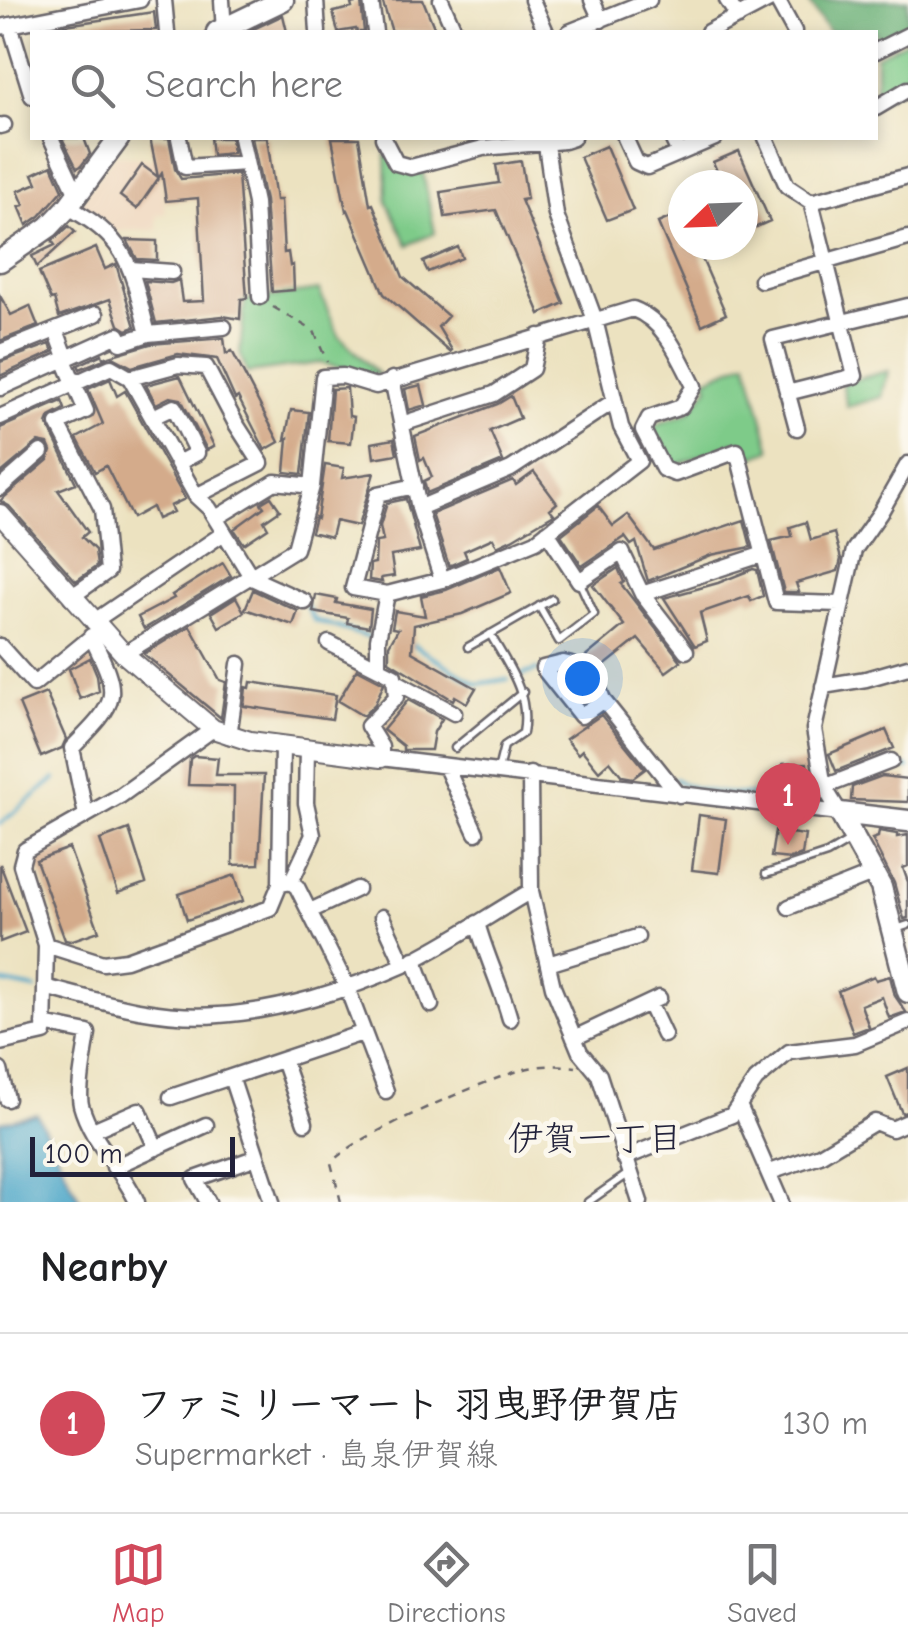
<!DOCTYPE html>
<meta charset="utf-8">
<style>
body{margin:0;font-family:"Comic Neue","Klee One",sans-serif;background:#f6f6f6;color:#202124}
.compass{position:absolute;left:668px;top:170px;width:90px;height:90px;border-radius:50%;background:#fff;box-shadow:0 5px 15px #0003;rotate:247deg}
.scale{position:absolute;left:30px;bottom:25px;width:205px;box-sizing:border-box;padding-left:10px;border:5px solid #22223b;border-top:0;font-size:28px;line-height:35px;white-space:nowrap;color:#22223b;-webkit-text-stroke:8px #fbf7ec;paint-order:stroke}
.you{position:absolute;left:582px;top:678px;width:35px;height:35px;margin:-25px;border:8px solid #fff;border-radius:50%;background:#1a73e8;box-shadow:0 0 0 15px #1a73e833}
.badge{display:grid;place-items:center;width:65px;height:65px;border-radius:50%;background:#d1495b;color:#fff;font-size:32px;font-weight:700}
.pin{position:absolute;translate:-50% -82px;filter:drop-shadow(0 2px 5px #0008)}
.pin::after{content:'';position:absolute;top:52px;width:35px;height:30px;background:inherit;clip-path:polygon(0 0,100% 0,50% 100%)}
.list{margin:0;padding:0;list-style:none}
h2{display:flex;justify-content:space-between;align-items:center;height:130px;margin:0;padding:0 40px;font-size:42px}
h2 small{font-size:32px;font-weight:400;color:#757577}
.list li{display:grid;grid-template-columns:65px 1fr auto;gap:30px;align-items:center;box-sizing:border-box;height:180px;padding:0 40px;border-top:2px solid #e0e0e0}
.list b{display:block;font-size:38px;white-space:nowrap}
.list p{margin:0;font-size:32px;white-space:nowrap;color:#757577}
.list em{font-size:32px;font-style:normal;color:#757577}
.icon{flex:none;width:55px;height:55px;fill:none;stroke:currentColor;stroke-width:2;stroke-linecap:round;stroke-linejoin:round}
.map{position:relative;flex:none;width:908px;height:1202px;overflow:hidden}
.search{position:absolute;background:#fff;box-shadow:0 5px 15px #0003;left:30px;right:30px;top:30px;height:110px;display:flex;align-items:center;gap:25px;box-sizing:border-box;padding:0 35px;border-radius:0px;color:#757577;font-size:38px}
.sheet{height:310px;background:#fff}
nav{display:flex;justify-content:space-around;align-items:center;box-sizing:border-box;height:140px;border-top:2px solid #e0e0e0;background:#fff;font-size:28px;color:#757577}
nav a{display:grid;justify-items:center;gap:5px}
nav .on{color:#d1495b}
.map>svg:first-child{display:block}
.built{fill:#efd6bc}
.green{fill:#7ecb89;stroke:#507662;stroke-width:2.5}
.forest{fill:#66af75;stroke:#446858;stroke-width:2.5}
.water{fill:#4aa5c8;stroke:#366482;stroke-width:2.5}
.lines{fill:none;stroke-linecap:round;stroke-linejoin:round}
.stream{stroke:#4aa5c8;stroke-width:4}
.building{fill:#d4ab8b}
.service-casing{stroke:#69656a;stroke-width:11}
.minor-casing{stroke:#69656a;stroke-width:19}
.tertiary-casing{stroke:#69656a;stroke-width:22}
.secondary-casing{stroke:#69656a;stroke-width:25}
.path{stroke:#69656a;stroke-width:2.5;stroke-dasharray:8 8;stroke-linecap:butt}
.service{stroke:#fff;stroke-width:6}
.minor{stroke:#fff;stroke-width:14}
.tertiary{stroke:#fff;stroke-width:18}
.secondary{stroke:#fff;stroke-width:20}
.labels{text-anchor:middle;stroke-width:10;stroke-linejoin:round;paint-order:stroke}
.neighbourhood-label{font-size:35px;fill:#22223b;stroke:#fbf7ec}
</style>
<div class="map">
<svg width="908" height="1202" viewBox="0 0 908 1202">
<rect width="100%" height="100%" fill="#fbf7ec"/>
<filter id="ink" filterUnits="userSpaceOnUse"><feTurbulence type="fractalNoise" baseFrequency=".01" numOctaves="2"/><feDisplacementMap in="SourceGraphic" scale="20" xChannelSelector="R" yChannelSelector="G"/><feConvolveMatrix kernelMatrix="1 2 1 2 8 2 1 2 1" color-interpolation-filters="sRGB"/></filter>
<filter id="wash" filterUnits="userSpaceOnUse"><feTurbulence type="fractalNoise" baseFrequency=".0048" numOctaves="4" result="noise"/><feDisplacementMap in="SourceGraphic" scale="40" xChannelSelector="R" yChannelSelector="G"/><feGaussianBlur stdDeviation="2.25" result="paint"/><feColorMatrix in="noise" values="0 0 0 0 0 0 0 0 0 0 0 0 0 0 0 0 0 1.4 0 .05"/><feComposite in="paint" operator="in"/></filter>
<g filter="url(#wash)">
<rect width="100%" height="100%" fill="#ece2c0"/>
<path class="built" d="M115 155 156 159 166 213 157 215V230L112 231 102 221 78 206Z"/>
<path class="green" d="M908 40V84L876 103V56Z
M386 155 422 168 435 233 408 245 387 202Z
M319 290 339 336 380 376 319 363 247 373 240 353 245 300Z
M747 361 771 450 743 461 736 442 674 466 666 462 653 430 655 425 688 413 709 387 706 379Z
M888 371 882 397 847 407 842 383Z"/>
<path class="forest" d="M807 0H908V27L876 44V32H829Z"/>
<path class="water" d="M37 1114 81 1202H0V1122Z"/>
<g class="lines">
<path class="stream" d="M306 605 314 620 374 639
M410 643 477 684 508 679
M519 676 537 670
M893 767 908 768
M675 779C702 799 788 796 822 794
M0 824 55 779
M0 982 35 989"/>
</g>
<g id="blocks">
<path class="building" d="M382 0H423L436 32H392Z
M361 2 364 32H357L356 29 338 32 333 12 352 8 351 4Z
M154 12 156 30 60 32 59 26Z
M283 15 287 32H247Z
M62 138H84L90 154 81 166 77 168Z
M150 138H169L175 169 181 179 238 174 247 298 241 299 240 319 223 316 156 323 145 281 171 283 179 280 182 302 204 301 198 198 166 201 162 173 137 209 120 196 142 165 158 177Z
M210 138H231L233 153 212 155Z
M252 138H267L276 200H281L284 253 288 252 290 266 293 265 294 290 272 292 265 201Z
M332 138H359L370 205 373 204 403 277 448 316 438 327 452 350 450 352 384 294 348 210 346 211Z
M606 146 633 210 607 220 580 157Z
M739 151 770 221 743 233V185H723L713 162Z
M521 161 527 199 521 200 564 303 540 314 496 210 445 217 441 192 499 183 496 165Z
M52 165 63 190 40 216 27 225 19 206 24 205 18 191 37 183 33 174Z
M683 212V245H696L726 314 702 325 658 223Z
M69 226 75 232 37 267 32 256 55 245 52 241Z
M127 240 157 241V260L137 259Z
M458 247 462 258 428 272 423 262Z
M96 248 105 269 116 264 135 327 127 330 119 325 110 299 59 317 54 299 51 300 39 272Z
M0 296 11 315 30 306 38 326 0 341Z
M224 338 226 354 232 351 279 442 265 450 238 397 235 399 217 359 178 354 132 367 111 356 80 369 78 365 102 354 103 358 150 344Z
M50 344 53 352 0 376V362Z
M180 376 214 446 207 450 181 399 170 397 156 404 146 385Z
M110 379 117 396 125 391 185 499 170 506 173 512 157 519 152 507 132 518 106 466 95 472 77 438 103 424 88 389Z
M421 385 426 405 409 410 405 389Z
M347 388 349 416 354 417 351 443 328 441 332 389Z
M511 396 520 418 490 431 503 461 427 493 424 481 432 477 424 458 420 460 415 436 498 404Z
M62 401 65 409 50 417 47 424 76 483 58 490 88 532 82 537 95 550 97 566 76 581 9 506 0 501 48 460 51 451 48 444 38 442 0 474V428Z
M291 410 309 412 302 474 285 472 288 438 285 440Z
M394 439 397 454 374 458 372 443Z
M325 465 344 468 342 478 374 473 358 526 335 521 331 537 311 532 315 517 317 518Z
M534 472 557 503 550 509 554 514 512 539 497 546 493 538 464 551 467 558 449 566 432 514 513 480 516 485Z
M271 497 280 510 264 521 268 528 244 544 234 529 264 507 261 503Z
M406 499 420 551 391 556 394 576 381 578 382 582 369 580 370 564 375 563 376 542 383 541 380 526 387 503Z
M598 506 613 526 628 515 654 550 744 520 751 547 711 555 648 581 636 542 631 545 625 537 582 566 561 535Z
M806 522 811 540 834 533 841 559 838 571 796 583 799 592H784L771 541 792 536 790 527Z
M223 563 231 576 144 629 138 617 174 598 172 595Z
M500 567 511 593 462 614 414 625 412 652 476 688 467 703 455 696 453 700 389 661V645L398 629 392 628 395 611 425 616 421 596 446 590Z
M618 568 624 582 621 584 681 661 666 672 638 639 598 671 583 659 624 625 593 585Z
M753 569 757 570 763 596 751 601 749 596 700 613 707 641 695 646 664 598 718 583Z
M253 590 298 611 293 625 245 609Z
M316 595 337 599 336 603 371 609 369 627 347 623 348 618 313 612Z
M236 597 244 612 219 627 211 613Z
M190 626 220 680 226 682 221 718 144 654Z
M90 658 97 675 99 691 80 699 69 669Z
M357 669 384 683 375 704 363 716 338 701Z
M251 682 336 695 332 719 244 706 246 687 250 688Z
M46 693 66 739 62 748 41 757 19 704Z
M408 700 442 719 434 732 431 750H403V746L383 730Z
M601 715 645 769 633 778 622 776 610 761 599 771 582 750 578 754 566 739Z
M886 730 894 748 836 771 829 754Z
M194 756 218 758 216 775H264L259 864 233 865 234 786 188 785 190 759Z
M807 763 809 792 785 793 783 764Z
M882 776 908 779V802L851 800 852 787Z
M699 815 726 819 719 873 692 870Z
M129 829 146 883 118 893 100 840Z
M775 831 805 835 802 855 791 859 771 857Z
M879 831 897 834V837L908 835V866L903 868 908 882V918L904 919 894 883 872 839 878 837Z
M69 848 99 931 70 941 65 940 36 860Z
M0 864 26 932 0 942Z
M235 875 243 901 187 920 179 894Z
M874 976 876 980 890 976 895 996 906 1012 889 1018 882 997 861 1005 869 1027 853 1033 838 991Z
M908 1068V1112L902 1113 887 1077Z"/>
</g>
</g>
<g filter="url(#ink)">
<use href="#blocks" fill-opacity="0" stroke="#69656a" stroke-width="2.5"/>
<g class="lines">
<defs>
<path id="service" d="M539 606 559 641 594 614 580 583
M490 634C509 667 530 694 523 733L504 746 498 770
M468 647 552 599
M455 748 523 692
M766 874 827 854 851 840
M893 930 908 925
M588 1202 628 1174"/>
<path id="minor" d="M164 0 167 32
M222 0 224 32
M316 0 318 32
M371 0 375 32
M441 0 455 32
M532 0 546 32
M592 0 601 20
M727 0 738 17
M777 0 794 31
M10 25 32 96
M0 27 140 0
M569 32 649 0
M708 32 769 0
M876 51 908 35
M876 108 908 89
M0 126 4 125
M51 138 77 194
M179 138 185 167 246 163
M241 138 255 203 260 297
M383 138 396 163 411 167 483 148 564 141 573 138
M625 138 636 162 647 167 715 138
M672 138 679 153
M766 138 787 186 811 202 908 176
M68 207C131 240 131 270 148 334
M131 269 172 272
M761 280 908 238
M56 330 65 354V362L86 411 58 424 102 509 108 571 71 597
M0 352 96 314
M130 378 178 365 206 367 236 424 261 463 196 496
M392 379 419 508 442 580
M0 388 118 335 121 343 148 334 224 327
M787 393 855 376 811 202
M0 417 111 367 130 378 196 496 209 508 252 578 305 602
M153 417 174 407 197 453 178 463
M402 424 494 394 532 369 539 336
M797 428 773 339 908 306
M415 486 378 494 353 588 387 594 442 580 536 541 639 461 621 427 595 320 556 215 545 138
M0 488 41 452
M419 508 511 469 614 401
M216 518 275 482 312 486
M547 532 579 581 622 552 642 594 686 651
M642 594 764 554
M93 622 224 533
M329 643 394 676 396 697 368 726 381 747V758L840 813
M0 646 34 684 96 633
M124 654 295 549 312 486 323 377 343 376 376 386 633 309C665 321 679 357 694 386L681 407 649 418 643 430 663 469 675 474 737 451 776 602 840 604
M563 663C582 666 598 681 603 700L581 716 543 668Z
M378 668V639L387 594
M395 681 454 713
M823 686 866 679 908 667
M603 700 679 795
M213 729 120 796 25 850 21 865 46 945 103 963 126 960 270 908 280 884 282 745
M229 736 239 664
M446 767 476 833
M530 774 531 891 553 987 580 1052 599 1075 640 1202
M824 787 891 761
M840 813 824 787 814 729 854 550 880 513 908 464
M86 815 72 748C120 700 121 696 91 636
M291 882 313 835 306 803 307 748
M280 884 291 882 297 887 346 985 386 1091
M789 907 875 873
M310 911 357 889
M382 917 404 965
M477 923C486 956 501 986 510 1019
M414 959 431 1005
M548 964 637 937
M45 987C101 1002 161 1020 219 1015 280 1011 348 990 404 965 448 944 489 915 531 891
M649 1003 664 1035
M44 1024 88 1033C86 1051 77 1089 81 1105 91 1142 122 1168 137 1202
M574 1038 659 998
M0 1043 44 1033 46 945
M283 1060 305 1123
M0 1070 7 1099
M231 1077 272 1202
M171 1097 362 1033
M739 1105 781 1202
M93 1130 139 1110 156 1148
M624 1158 732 1115 756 1080 789 1052 855 1044 908 1022
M114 1167 206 1125
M770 1172 820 1155 875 1122 892 1129 908 1122
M208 1202 195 1179 257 1157"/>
<path id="tertiary" d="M0 514 124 654 213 729 250 741 381 758"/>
<path id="secondary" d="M217 32 283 0
M0 261 49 227 68 207 119 138
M840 813 881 887 908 992
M840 813 908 821"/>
</defs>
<use href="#service" class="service-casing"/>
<use href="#minor" class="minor-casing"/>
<use href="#tertiary" class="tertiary-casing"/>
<use href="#secondary" class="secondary-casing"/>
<path class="path" d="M273 307 314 331 327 362
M341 1202 331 1163C353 1136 491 1077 529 1068 543 1065 561 1065 576 1067"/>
<use href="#service" class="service"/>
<use href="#minor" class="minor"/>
<use href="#tertiary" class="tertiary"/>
<use href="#secondary" class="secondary"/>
</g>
</g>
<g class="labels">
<g class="neighbourhood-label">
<text x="595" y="1150">伊賀一丁目</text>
</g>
</g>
</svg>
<svg class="compass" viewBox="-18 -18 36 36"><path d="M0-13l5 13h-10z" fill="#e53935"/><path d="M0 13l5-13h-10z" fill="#757577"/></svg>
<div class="scale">100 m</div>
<div class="you"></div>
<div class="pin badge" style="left:788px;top:845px">1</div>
<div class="search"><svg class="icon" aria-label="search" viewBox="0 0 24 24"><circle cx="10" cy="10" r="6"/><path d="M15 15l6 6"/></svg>Search here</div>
</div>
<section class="sheet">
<h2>Nearby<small></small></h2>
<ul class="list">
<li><span class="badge">1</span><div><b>ファミリーマート 羽曳野伊賀店</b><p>Supermarket · 島泉伊賀線</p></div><em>130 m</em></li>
</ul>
</section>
<nav>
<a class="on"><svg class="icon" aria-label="map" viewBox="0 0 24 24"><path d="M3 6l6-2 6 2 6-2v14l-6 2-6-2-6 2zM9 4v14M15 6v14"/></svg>Map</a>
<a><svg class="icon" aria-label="directions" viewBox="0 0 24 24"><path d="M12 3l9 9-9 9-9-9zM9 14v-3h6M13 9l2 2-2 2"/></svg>Directions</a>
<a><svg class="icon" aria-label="saved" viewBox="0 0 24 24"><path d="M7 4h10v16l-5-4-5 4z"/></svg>Saved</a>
</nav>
